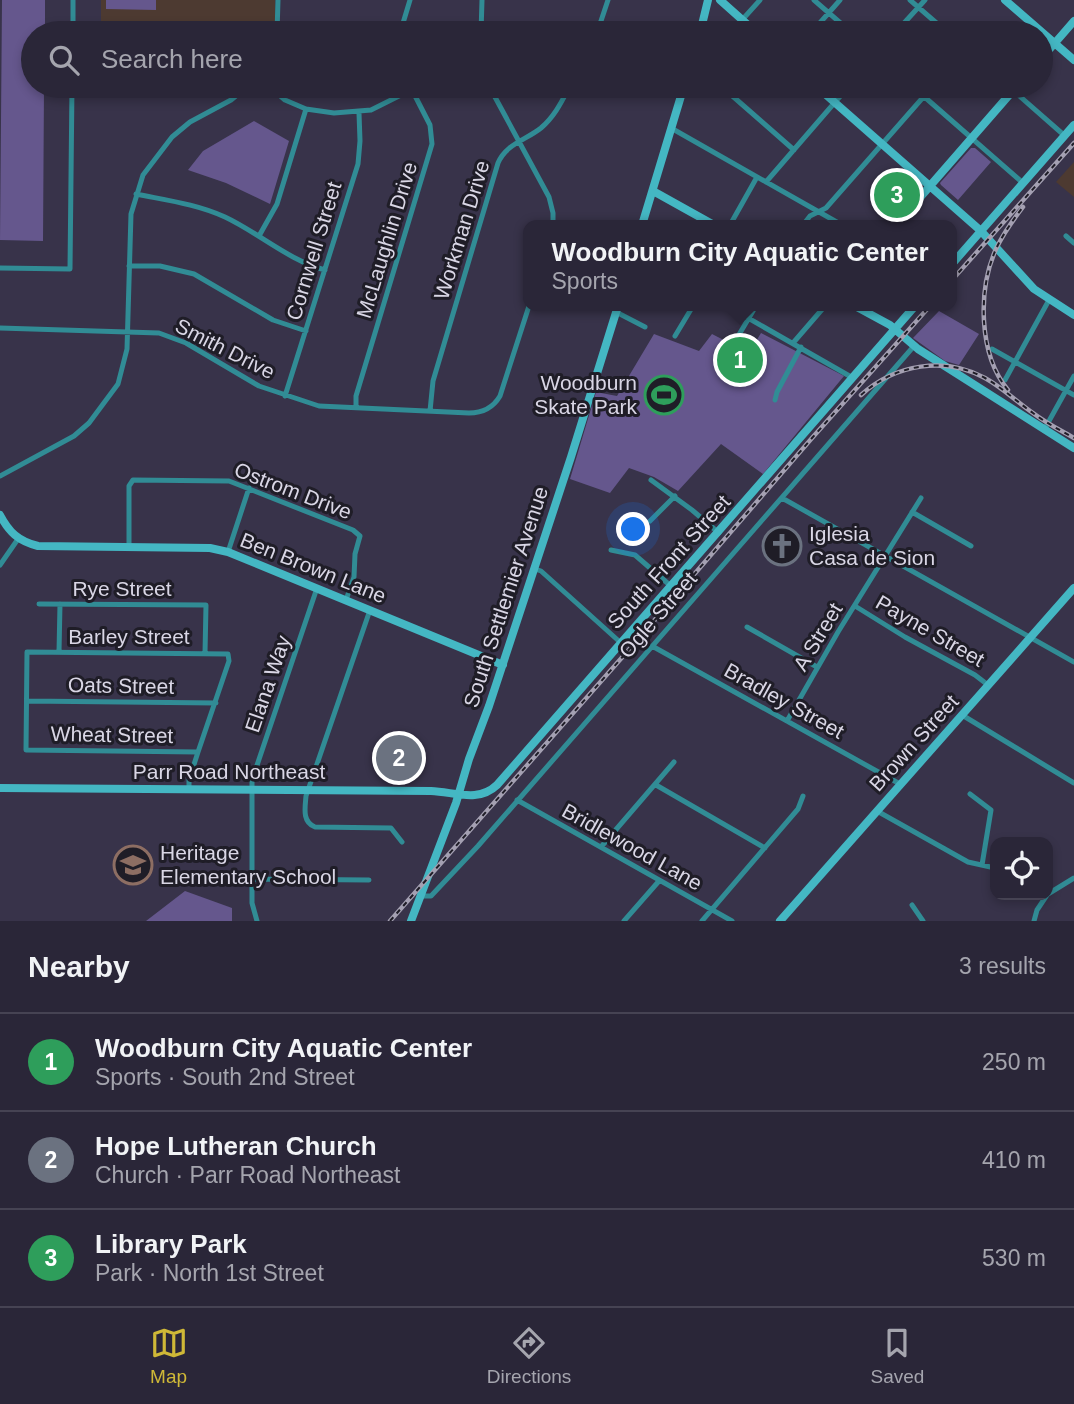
<!DOCTYPE html>
<meta charset="utf-8">
<style>
body{margin:0;font-family:Helvetica,sans-serif;background:#363243;color:#f1f3f6}
.controls{position:absolute;right:21px;bottom:21px;display:grid;overflow:hidden;border-radius:14px;box-shadow:0 4px 10px #0003}
.controls button{width:63px;height:63px;display:grid;place-items:center;padding:0;border:0;border-bottom:2px solid #464353;background:#2a2638;color:#f1f3f6;font:35px sans-serif}
.you{position:absolute;left:634px;top:530px;width:24px;height:24px;margin:-18px;border:5px solid #fff;border-radius:50%;background:#1a73e8;box-shadow:0 0 0 10px #1a73e833}
.badge{display:grid;place-items:center;width:46px;height:46px;border-radius:50%;background:#cfb837;color:#fff;font-size:23px;font-weight:700}
.pin{position:absolute;translate:-50% -50%;border:4px solid #fff;box-shadow:0 2px 7px #0006}
.popup{position:absolute;left:523px;top:220px;width:434px;height:91px;box-sizing:border-box;display:grid;place-content:center;border-radius:14px;background:#2a2638;filter:drop-shadow(0 2px 5px #0005);font-size:23px;white-space:nowrap;color:#a5a5ae}
.popup b{font-size:26px;color:#f1f3f6}
.popup::after{content:'';position:absolute;left:50%;top:100%;margin-left:-14px;border:14px solid transparent;border-top-color:#2a2638}
.list{margin:0;padding:0;list-style:none}
h2{display:flex;justify-content:space-between;align-items:center;height:91px;margin:0;padding:0 28px;font-size:30px}
h2 small{font-size:23px;font-weight:400;color:#a5a5ae}
.list li{display:grid;grid-template-columns:46px 1fr auto;gap:21px;align-items:center;box-sizing:border-box;height:98px;padding:0 28px;border-top:2px solid #464353}
.list b{display:block;font-size:26px;white-space:nowrap}
.list p{margin:0;font-size:23px;white-space:nowrap;color:#a5a5ae}
.list em{font-size:23px;font-style:normal;color:#a5a5ae}
.icon{flex:none;width:38px;height:38px;fill:none;stroke:currentColor;stroke-width:2;stroke-linecap:round;stroke-linejoin:round}
.map{position:relative;flex:none;width:1074px;height:921px;overflow:hidden}
.search{position:absolute;background:#2a2638;box-shadow:0 4px 10px #0003;left:21px;right:21px;top:21px;height:77px;display:flex;align-items:center;gap:18px;box-sizing:border-box;padding:0 24px;border-radius:38px;color:#a5a5ae;font-size:26px}
.sheet{height:385px;background:#2a2638}
nav{display:flex;justify-content:space-around;align-items:center;box-sizing:border-box;height:98px;border-top:2px solid #464353;background:#2a2638;font-size:19px;color:#a5a5ae}
nav a{display:grid;justify-items:center;gap:4px}
nav .on{color:#cfb837}
.map>svg:first-child{display:block}
.education{fill:#4d3a31}
.green{fill:#65578d}
.lines{fill:none;stroke-linecap:round;stroke-linejoin:round}
.street{stroke:#318c95;stroke-width:5}
.secondary{stroke:#44b7c3;stroke-width:8}
.rail-casing{stroke:#a4a0b2;stroke-width:4.5}
.rail{stroke:#1f1d27;stroke-width:2;stroke-dasharray:5;stroke-linecap:butt}
.labels{text-anchor:middle;stroke-width:6;stroke-linejoin:round;paint-order:stroke}
.street-label{font-size:21px;fill:#d9d6e5;stroke:#1f1d27}
.poi-label{font-size:21px;fill:#d9d6e5;stroke:#1f1d27;text-anchor:start}
</style>
<div class="map">
<svg width="1074" height="921" viewBox="0 0 1074 921">
<rect width="100%" height="100%" fill="#38334a"/>
<path class="education" d="M101 0H275V31L101 27Z
M1074 162V197L1056 182Z"/>
<path class="green" d="M2 0H45V33H33V86H44L43 241 0 240Z
M106 0H156V10L106 9Z
M254 121 289 141 270 204 226 183 188 170 203 151Z
M971 148H975L991 162 958 200 941 185 940 183Z
M905 172 922 188 894 219 874 201 885 189 891 188Z
M939 311 979 334 959 365 945 361 913 338Z
M761 333 844 376 763 474 721 444 678 491 654 477 629 468 610 493 570 479 596 392 617 396 654 334 699 351 712 334 749 353Z
M185 891 232 908V921H146Z"/>
<g class="lines">
<path class="street" d="M814 0 852 33
M910 0 948 33
M742 20 760 0
M277 32 323 33
M73 33V0
M277 33 278 0
M400 33 410 0
M481 33 482 0
M597 33 608 0
M811 33 840 0
M895 33 925 0
M269 86 285 100 306 109 334 113 371 110 419 86
M489 86 549 197 553 213V225
M721 86 794 150
M912 86 1023 183
M1008 86 1065 136
M671 128 842 225
M766 182 849 86
M136 194C165 200 197 204 225 217 259 233 288 260 325 270
M730 225 757 177
M803 225 810 216 826 208 933 86
M259 236 277 204 306 109
M1066 236 1074 243
M129 266H160L194 274 273 320 306 331
M0 268 70 269 72 86
M727 306 853 378
M616 312 645 327
M0 328 159 333 186 343 259 386 319 406 469 413C483 413 493 408 500 396L529 306
M675 336 693 306
M734 343 756 306
M793 343 825 306
M992 349 1074 395
M1005 380 1049 300
M285 396 358 164 360 141 359 113
M775 400 777 392 801 347
M356 407V396L432 144 430 125 410 86
M430 411 433 381 498 163C506 144 526 140 541 128 555 116 562 101 570 86
M1044 430 1074 376
M0 476 74 436 89 423 118 384 127 349 131 214 143 175 172 137 190 122 231 100 248 86
M651 480 692 510 719 533
M782 498 1074 662
M912 512 971 546
M650 521 675 496
M129 547V486L133 480 229 481 353 530 360 536 355 554 354 577 346 600
M611 550 635 555 672 587
M228 552 249 488
M0 565 18 539
M535 569 541 571 621 643
M39 604 206 605 205 653
M855 606 905 637 975 675 988 685
M370 610 306 796C305 808 302 822 315 827L391 828 402 842
M747 627 817 667
M652 646 900 784
M59 652 60 604
M27 701 216 703
M962 715 1074 783
M787 721 838 632 921 498
M656 785 765 848
M189 789V780L198 752 229 661 228 654 27 652 26 750 198 752
M970 794 991 810 982 865
M517 800 732 921
M877 811 968 862 995 868
M601 847 674 762
M252 879 369 880
M1048 894 1074 878
M421 896H431L478 846 914 346
M912 905 923 921
M257 921 252 903V780L317 588
M624 921 659 881
M702 921 798 809 803 796
M1034 921 1037 910 1047 895"/>
<path class="secondary" d="M720 0 757 33
M1005 0 1074 60
M700 33 708 0
M1041 59 1074 21
M816 86 981 231 1034 289 1074 315
M653 191 714 225
M642 225 684 86
M896 225 1017 86
M952 264 1074 125
M855 306 890 325 918 349 1074 448
M0 515C9 532 18 541 38 546L210 548 228 552 503 665
M0 788 431 791C455 792 478 803 497 785L915 306
M411 921 456 803 469 759 489 706 571 457 618 306
M780 921 1074 588"/>
<defs>
<path id="rail" d="M952 280 1074 143
M1008 390C978 354 978 289 996 249 1003 234 1013 220 1023 207
M861 395C895 364 945 356 985 378 1003 388 1017 402 1033 413 1046 423 1060 430 1074 438
M390 921 640 637 812 438 930 306"/>
</defs>
<use href="#rail" class="rail-casing"/>
<use href="#rail" class="rail"/>
</g>
<defs>
<symbol id="stadium-ring" viewBox="-11 -11 22 22"><circle r="9.5" fill="#1f1d27" stroke="#2e9e5b" stroke-width="1.5"/><path d="M0-5a6.5 5 0 1 0 0 10a6.5 5 0 1 0 0-10ZM-3.5-1.8h7v3.6h-7Z" fill="#2e9e5b"/></symbol>
<symbol id="church-ring" viewBox="-11 -11 22 22"><circle r="9.5" fill="#1f1d27" stroke="#6b7280" stroke-width="1.5"/><path d="M-1.2-6h2.4v3.5h3.3v2.4h-3.3V6h-2.4V-.1h-3.3v-2.4h3.3Z" fill="#6b7280"/></symbol>
<symbol id="school-ring" viewBox="-11 -11 22 22"><circle r="9.5" fill="#1f1d27" stroke="#8d6e63" stroke-width="1.5"/><path d="M0-5L7-2L0 1L-7-2ZM-4 1L0 2.5L4 1V4Q0 6-4 4Z" fill="#8d6e63"/></symbol>
</defs>
<g fill-rule="evenodd">
<use href="#stadium-ring" x="642" y="373" width="44" height="44"/>
<use href="#church-ring" x="760" y="524" width="44" height="44"/>
<use href="#school-ring" x="111" y="843" width="44" height="44"/>
</g>
<g class="labels">
<g class="street-label">
<text transform="translate(462 230) rotate(-73)" y="7">Workman Drive</text>
<text transform="translate(387 240) rotate(-73)" y="7">McLaughlin Drive</text>
<text transform="translate(314 251) rotate(-73)" y="7">Cornwell Street</text>
<text transform="translate(225 349) rotate(27)" y="7">Smith Drive</text>
<text transform="translate(293 491) rotate(21)" y="7">Ostrom Drive</text>
<text transform="translate(669 562) rotate(-48)" y="7">South Front Street</text>
<text transform="translate(313 568) rotate(22)" y="7">Ben Brown Lane</text>
<text x="122" y="596">Rye Street</text>
<text transform="translate(506 597) rotate(-72)" y="7">South Settlemier Avenue</text>
<text transform="translate(658 615) rotate(-49)" y="7">Ogle Street</text>
<text transform="translate(930 631) rotate(30)" y="7">Payne Street</text>
<text x="129" y="644">Barley Street</text>
<text transform="translate(818 637) rotate(-59)" y="7">A Street</text>
<text transform="translate(268 684) rotate(-71)" y="7">Elana Way</text>
<text transform="translate(121 686) rotate(1)" y="7">Oats Street</text>
<text transform="translate(784 701) rotate(29)" y="7">Bradley Street</text>
<text transform="translate(112 735) rotate(1)" y="7">Wheat Street</text>
<text transform="translate(914 743) rotate(-48)" y="7">Brown Street</text>
<text x="229" y="779">Parr Road Northeast</text>
<text transform="translate(632 847) rotate(29)" y="7">Bridlewood Lane</text>
</g>
<g class="poi-label">
<text x="637" y="390" text-anchor="end">Woodburn<tspan x="637" dy="24">Skate Park</tspan></text>
<text x="809" y="541">Iglesia<tspan x="809" dy="24">Casa de Sion</tspan></text>
<text x="160" y="860">Heritage<tspan x="160" dy="24">Elementary School</tspan></text>
</g>
</g>
</svg>
<div class="controls">
<button><svg class="icon" aria-label="locate" viewBox="0 0 24 24"><circle cx="12" cy="12" r="6"/><path d="M12 2v4M12 18v4M2 12h4M18 12h4"/></svg></button>
</div>
<div class="you"></div>
<div class="pin badge" style="left:740px;top:360px;background:#2e9e5b">1</div>
<div class="popup"><b>Woodburn City Aquatic Center</b>Sports</div>
<div class="pin badge" style="left:399px;top:758px;background:#6b7280">2</div>
<div class="pin badge" style="left:897px;top:195px;background:#2e9e5b">3</div>
<div class="search"><svg class="icon" aria-label="search" viewBox="0 0 24 24"><circle cx="10" cy="10" r="6"/><path d="M15 15l6 6"/></svg>Search here</div>
</div>
<section class="sheet">
<h2>Nearby<small>3 results</small></h2>
<ul class="list">
<li><span class="badge" style="background:#2e9e5b">1</span><div><b>Woodburn City Aquatic Center</b><p>Sports · South 2nd Street</p></div><em>250 m</em></li>
<li><span class="badge" style="background:#6b7280">2</span><div><b>Hope Lutheran Church</b><p>Church · Parr Road Northeast</p></div><em>410 m</em></li>
<li><span class="badge" style="background:#2e9e5b">3</span><div><b>Library Park</b><p>Park · North 1st Street</p></div><em>530 m</em></li>
</ul>
</section>
<nav>
<a class="on"><svg class="icon" aria-label="map" viewBox="0 0 24 24"><path d="M3 6l6-2 6 2 6-2v14l-6 2-6-2-6 2zM9 4v14M15 6v14"/></svg>Map</a>
<a><svg class="icon" aria-label="directions" viewBox="0 0 24 24"><path d="M12 3l9 9-9 9-9-9zM9 14v-3h6M13 9l2 2-2 2"/></svg>Directions</a>
<a><svg class="icon" aria-label="saved" viewBox="0 0 24 24"><path d="M7 4h10v16l-5-4-5 4z"/></svg>Saved</a>
</nav>
